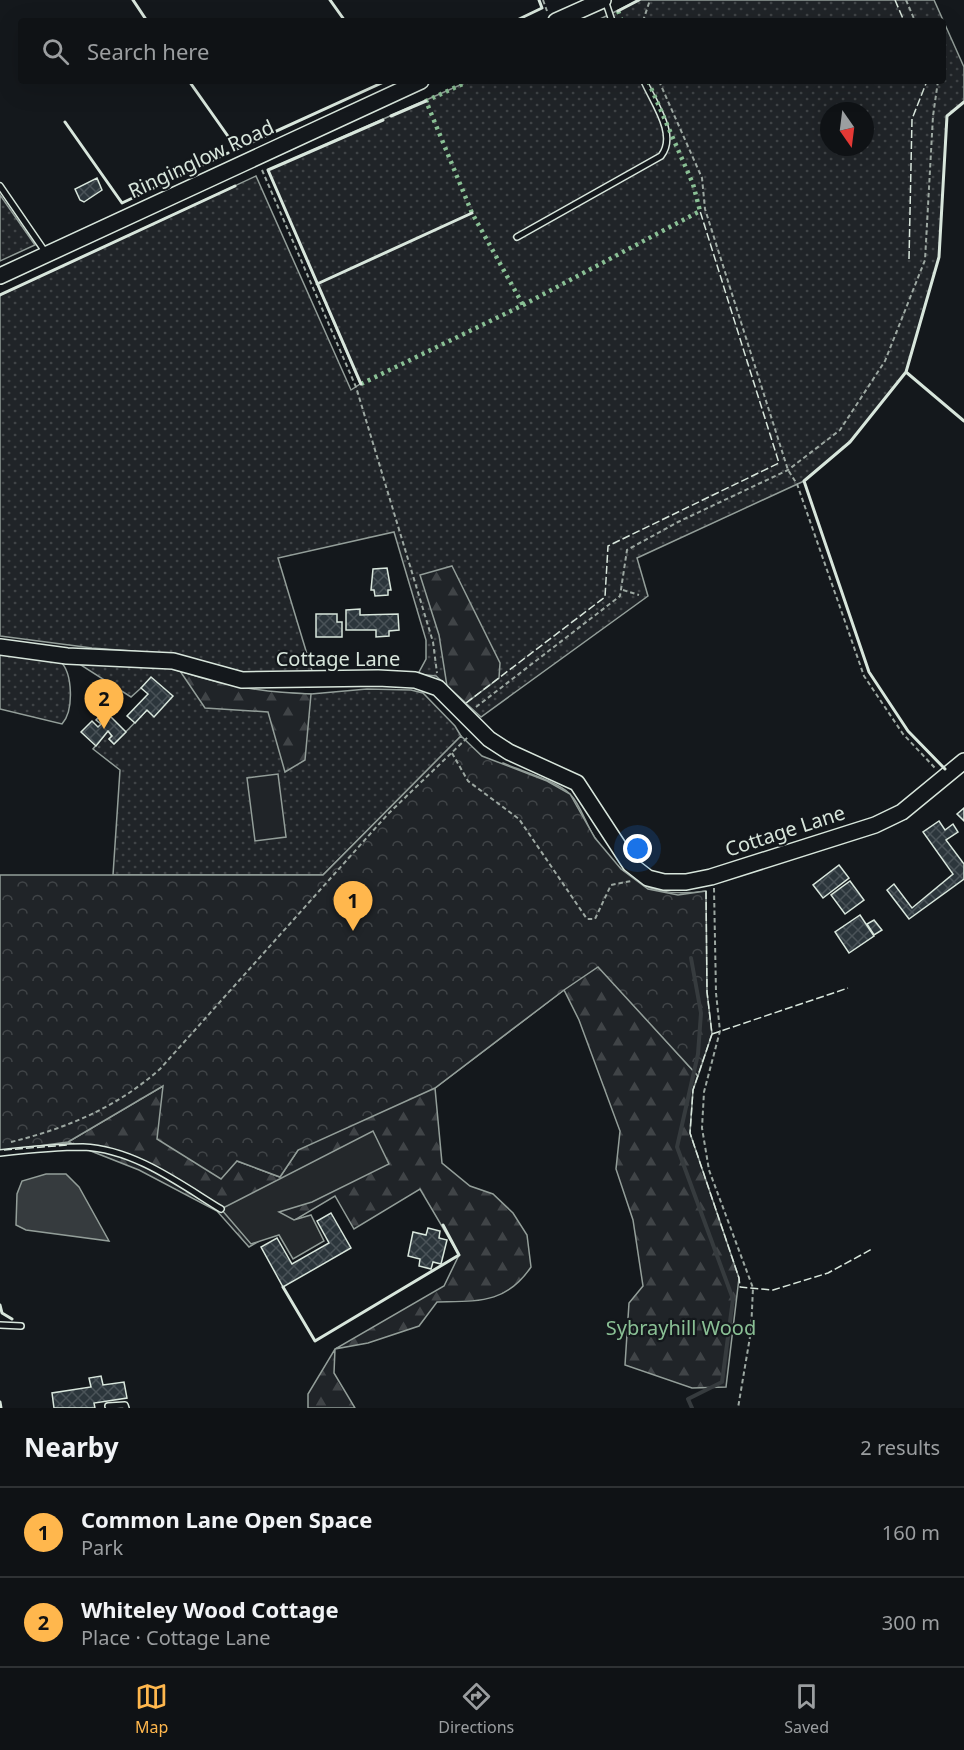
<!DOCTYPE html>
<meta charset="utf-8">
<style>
body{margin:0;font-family:"Noto Sans",sans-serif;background:#181b1e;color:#f1f3f6}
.compass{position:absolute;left:820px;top:102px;width:54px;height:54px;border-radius:50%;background:#0f1215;box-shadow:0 6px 24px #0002;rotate:166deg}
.you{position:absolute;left:638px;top:849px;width:21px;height:21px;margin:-15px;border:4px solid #fff;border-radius:50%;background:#1a73e8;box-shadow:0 0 0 9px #1a73e833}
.badge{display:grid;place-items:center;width:39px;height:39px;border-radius:50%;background:#ffb74d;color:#111;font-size:20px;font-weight:700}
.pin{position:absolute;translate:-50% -50px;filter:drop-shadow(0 2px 3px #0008)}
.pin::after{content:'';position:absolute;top:32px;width:21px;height:18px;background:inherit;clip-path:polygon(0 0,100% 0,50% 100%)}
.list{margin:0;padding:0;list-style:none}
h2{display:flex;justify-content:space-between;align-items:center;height:78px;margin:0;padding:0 24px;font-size:26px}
h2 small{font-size:20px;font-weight:400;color:#9b9ea0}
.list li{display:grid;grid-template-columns:39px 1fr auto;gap:18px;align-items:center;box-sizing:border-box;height:90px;padding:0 24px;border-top:2px solid #2f3234}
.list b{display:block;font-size:22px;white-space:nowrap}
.list p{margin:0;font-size:20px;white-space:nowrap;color:#9b9ea0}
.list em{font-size:20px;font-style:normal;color:#9b9ea0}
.icon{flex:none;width:33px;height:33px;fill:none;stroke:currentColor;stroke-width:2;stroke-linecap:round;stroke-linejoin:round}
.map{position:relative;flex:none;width:964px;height:1408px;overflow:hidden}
.search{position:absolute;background:#0f1215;box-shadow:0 6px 24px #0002;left:18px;right:18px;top:18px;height:66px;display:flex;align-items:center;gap:15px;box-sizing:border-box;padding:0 21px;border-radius:6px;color:#9b9ea0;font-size:22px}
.sheet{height:258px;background:#0f1215}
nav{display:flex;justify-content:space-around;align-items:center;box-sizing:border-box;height:84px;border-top:2px solid #2f3234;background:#0f1215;font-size:16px;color:#9b9ea0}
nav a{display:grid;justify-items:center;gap:3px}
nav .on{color:#ffb74d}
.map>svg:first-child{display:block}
.grass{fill:url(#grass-dots);stroke:#939e99;stroke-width:1.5;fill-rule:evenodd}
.forest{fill:url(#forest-firs);stroke:#939e99;stroke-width:1.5}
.park{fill:url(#park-crowns);stroke:#939e99;stroke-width:1.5}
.pitch{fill:#202428;stroke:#939e99;stroke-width:1.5}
.parking{fill:#24282b;stroke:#939e99;stroke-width:1.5}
.water{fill:#363b3e;stroke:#939e99;stroke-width:1.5}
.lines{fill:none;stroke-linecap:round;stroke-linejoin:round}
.stream{stroke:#363b3e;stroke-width:4}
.building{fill:url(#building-cross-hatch);stroke:#d8e6dc;stroke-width:1.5}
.lane-casing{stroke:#d8e6dc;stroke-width:8}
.secondary-casing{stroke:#d8e6dc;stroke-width:18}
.path{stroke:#9da8a2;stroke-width:2;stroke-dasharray:4.5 3;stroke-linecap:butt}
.lane{stroke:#14181c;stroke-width:5}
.secondary{stroke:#14181c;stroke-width:15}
.hedge{stroke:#8ac095;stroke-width:4.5;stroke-dasharray:3 4.5;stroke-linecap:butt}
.fence{stroke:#d8e6dc;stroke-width:1.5;stroke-dasharray:8 3;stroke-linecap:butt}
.wall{stroke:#d8e6dc;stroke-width:3}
.labels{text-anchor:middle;stroke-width:4.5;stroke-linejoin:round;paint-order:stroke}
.street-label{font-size:20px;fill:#d8e6dc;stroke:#14181c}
.park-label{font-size:20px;fill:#8ac095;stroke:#14181c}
</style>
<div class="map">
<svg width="964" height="1408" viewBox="0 0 964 1408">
<defs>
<pattern id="grass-dots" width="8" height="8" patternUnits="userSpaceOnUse" patternTransform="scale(1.5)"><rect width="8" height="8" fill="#202428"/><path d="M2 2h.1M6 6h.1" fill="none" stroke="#404447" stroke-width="1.8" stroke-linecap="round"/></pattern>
<pattern id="forest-firs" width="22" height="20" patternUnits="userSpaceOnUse" patternTransform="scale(1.5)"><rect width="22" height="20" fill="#202428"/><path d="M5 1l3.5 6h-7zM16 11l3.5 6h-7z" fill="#404447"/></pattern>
<pattern id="park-crowns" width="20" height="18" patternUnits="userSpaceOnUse" patternTransform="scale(1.5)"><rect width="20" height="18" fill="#202428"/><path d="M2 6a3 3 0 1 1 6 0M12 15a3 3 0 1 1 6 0" fill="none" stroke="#404447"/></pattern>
<pattern id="building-cross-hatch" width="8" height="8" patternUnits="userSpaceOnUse" patternTransform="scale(1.5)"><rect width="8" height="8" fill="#2c363c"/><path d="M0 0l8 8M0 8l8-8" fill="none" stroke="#4a5358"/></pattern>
</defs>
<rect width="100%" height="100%" fill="#14181c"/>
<path class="grass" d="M639 0H934L964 67V102L947 116 939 257 906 372 850 442 804 481 637 558 648 596 481 717 436 676 418 674 426 659V640L394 532 278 558 313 674 245 673 171 654 92 648 0 636V295L256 176 351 390 360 384 268 170 469 81H943V21H596ZM829 111H865V147H829Z
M0 195 35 245 0 261Z
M0 654 60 661C73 673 74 711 62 724L0 709Z
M76 662 164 666 213 682 262 692 311 694 367 689 411 690 423 693 455 726 461 736 323 875H113L120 770 93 749 108 731 112 736 109 739 114 744 147 710 154 716 172 696 141 688 131 697Z"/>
<path class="forest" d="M452 566 500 663 499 678 466 703 447 686 439 635 420 575Z
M180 671C224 686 265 693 311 694L305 760 285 772 268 712 205 708Z
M503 763C521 771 557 781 570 794 581 805 586 825 595 838 626 883 652 899 706 891L599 967 698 1076 693 1090 690 1133 739 1278 726 1387 692 1388 625 1365 629 1303 643 1286 633 1220 616 1169 620 1131 579 1020 564 990 435 1088 442 1163 470 1186 493 1194 513 1213 527 1235 531 1267C506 1304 478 1301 437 1302L419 1326 368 1343 335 1349 334 1373 355 1408H308V1394L335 1349 444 1286 459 1255 420 1189 354 1229 335 1196 249 1247 217 1211 139 1170 68 1142 163 1086 237 1161 280 1177 298 1150Z"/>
<path class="park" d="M461 736 482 756 547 781 570 794 595 838 621 869 648 889 678 895 706 891 707 992 712 1034 698 1076 598 967 564 990 435 1088 298 1150 280 1177 237 1161 221 1179 157 1139 163 1086 68 1142 0 1151V875H323Z"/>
<path class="pitch" d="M278 774 286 837 255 841 247 778Z"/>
<path class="parking" d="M373 1131 389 1164 312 1202 279 1212 294 1220 311 1215 324 1241 293 1259 279 1235 251 1244 221 1209Z"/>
<path class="water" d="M46 1174H66L79 1187 109 1241 26 1230 16 1225 17 1194 22 1181Z"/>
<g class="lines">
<path class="stream" d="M691 958 701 1013 698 1054 677 1147 733 1299 722 1382 688 1399 692 1408"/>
</g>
<path class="building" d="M97 178 102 190 84 202 80 200 75 189Z
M387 568 391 590H388V595L375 596 374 590H371L373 569Z
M360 609V615L398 614 399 630 389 631V636L376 637V630H346V610Z
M316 614H337V622H342V637H316Z
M151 677 173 696 154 717 147 710 135 723 127 716 148 694 141 688Z
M105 711 126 732 114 744 109 739 112 736 108 731 96 746 81 732 92 721 98 727 101 724 96 720Z
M964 808V821L957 814Z
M939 821 945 830 953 824 958 832 946 840 964 864V879L909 919 887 890 894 884 912 908 953 874 923 832Z
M839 865 849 878 823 898 813 885Z
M850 881 864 900 845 914 831 895Z
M860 915 874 936 849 953 835 932Z
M874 920 882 930 874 935 867 924Z
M331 1213 351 1248 283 1287 261 1247 277 1238 292 1264 329 1243 317 1221Z
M428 1228 440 1231 439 1238 447 1240 441 1264 433 1262 431 1269 419 1266 420 1259 408 1256 413 1232 426 1235Z
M101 1376 103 1385 124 1382 127 1398 94 1403 95 1408H54L52 1393 91 1387 89 1378Z"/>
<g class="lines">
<defs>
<path id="lane" d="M605 0 612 21
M0 186 46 253
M517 237 661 156C678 135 653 102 644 81
M0 1153C27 1150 56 1147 83 1147 134 1149 180 1184 221 1209
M0 1325 21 1326
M108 1406 125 1405 126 1408"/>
<path id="secondary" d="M556 21 603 0
M0 276 421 81
M0 647 67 656 173 661 242 680 378 678 415 680 438 688 489 739 509 752 577 783 630 864 648 878 664 882H686L711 877 875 825 902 812 964 761"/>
</defs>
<use href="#lane" class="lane-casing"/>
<use href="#secondary" class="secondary-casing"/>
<path class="path" d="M543 0 547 11
M906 0 915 21
M643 21 650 0
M659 81 702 178 705 209 788 470 797 484 864 676 903 734 935 768
M262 170 356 387 433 642 437 673
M623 590 639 595
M476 707 620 596 627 550 678 522 788 470 840 430 885 361 925 260 933 116 938 81
M452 753 468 781 519 819 587 919H595L611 885 631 881
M714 888 716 993 720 1031 704 1092 702 1128 709 1170 753 1288 751 1331 738 1408
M11 1142C67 1128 116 1108 160 1069L388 814 468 737"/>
<use href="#lane" class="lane"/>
<use href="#secondary" class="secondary"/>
<path class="hedge" d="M618 11 622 21
M469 81 426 101 472 213 523 305
M361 384 523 305 700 211 693 184 648 81"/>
<path class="fence" d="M895 0 904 21
M909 259 912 119 927 81
M466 703 605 597 608 546 779 463 700 211
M706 891 707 992 712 1034 693 1090 690 1133 739 1278 740 1287 773 1290 828 1273 872 1249
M712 1034 848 988
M4 1150 67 1145"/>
<path class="wall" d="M133 0 147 21
M330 0 345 21
M618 11 639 0
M515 21 542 8 539 0
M189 81 237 149 386 81
M964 102 947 116 939 257 906 372 964 421
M391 116 426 101
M65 122 122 203 228 153
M317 284 472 213
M0 295 235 186
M906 372 850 442 804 481 869 672 908 731 945 769
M361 384 268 170 383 120
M283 1287 315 1341 459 1255 443 1225
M0 1305 2 1313 12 1319
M0 1402 1 1408"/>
</g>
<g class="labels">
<g class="street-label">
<text transform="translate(201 159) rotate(-25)" y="7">Ringinglow Road</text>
<text x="338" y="666">Cottage Lane</text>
<text transform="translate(785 831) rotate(-18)" y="7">Cottage Lane</text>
</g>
<g class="park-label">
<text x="681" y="1335">Sybrayhill Wood</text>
</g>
</g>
</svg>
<svg class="compass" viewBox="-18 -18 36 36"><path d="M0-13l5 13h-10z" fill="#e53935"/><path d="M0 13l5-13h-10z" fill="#9b9ea0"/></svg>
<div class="you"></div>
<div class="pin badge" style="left:353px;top:931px">1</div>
<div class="pin badge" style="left:104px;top:729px">2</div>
<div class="search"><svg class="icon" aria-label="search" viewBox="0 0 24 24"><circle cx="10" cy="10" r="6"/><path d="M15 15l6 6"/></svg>Search here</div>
</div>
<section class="sheet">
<h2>Nearby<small>2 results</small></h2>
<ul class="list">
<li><span class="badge">1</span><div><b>Common Lane Open Space</b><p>Park</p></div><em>160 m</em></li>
<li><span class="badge">2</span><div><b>Whiteley Wood Cottage</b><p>Place · Cottage Lane</p></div><em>300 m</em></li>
</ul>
</section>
<nav>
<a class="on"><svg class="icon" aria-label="map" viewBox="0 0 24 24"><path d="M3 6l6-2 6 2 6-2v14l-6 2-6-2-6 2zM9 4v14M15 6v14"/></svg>Map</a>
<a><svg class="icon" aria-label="directions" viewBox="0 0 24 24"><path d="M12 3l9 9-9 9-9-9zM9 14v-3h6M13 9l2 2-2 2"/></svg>Directions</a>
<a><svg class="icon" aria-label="saved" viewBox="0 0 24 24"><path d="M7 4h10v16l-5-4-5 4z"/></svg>Saved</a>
</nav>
